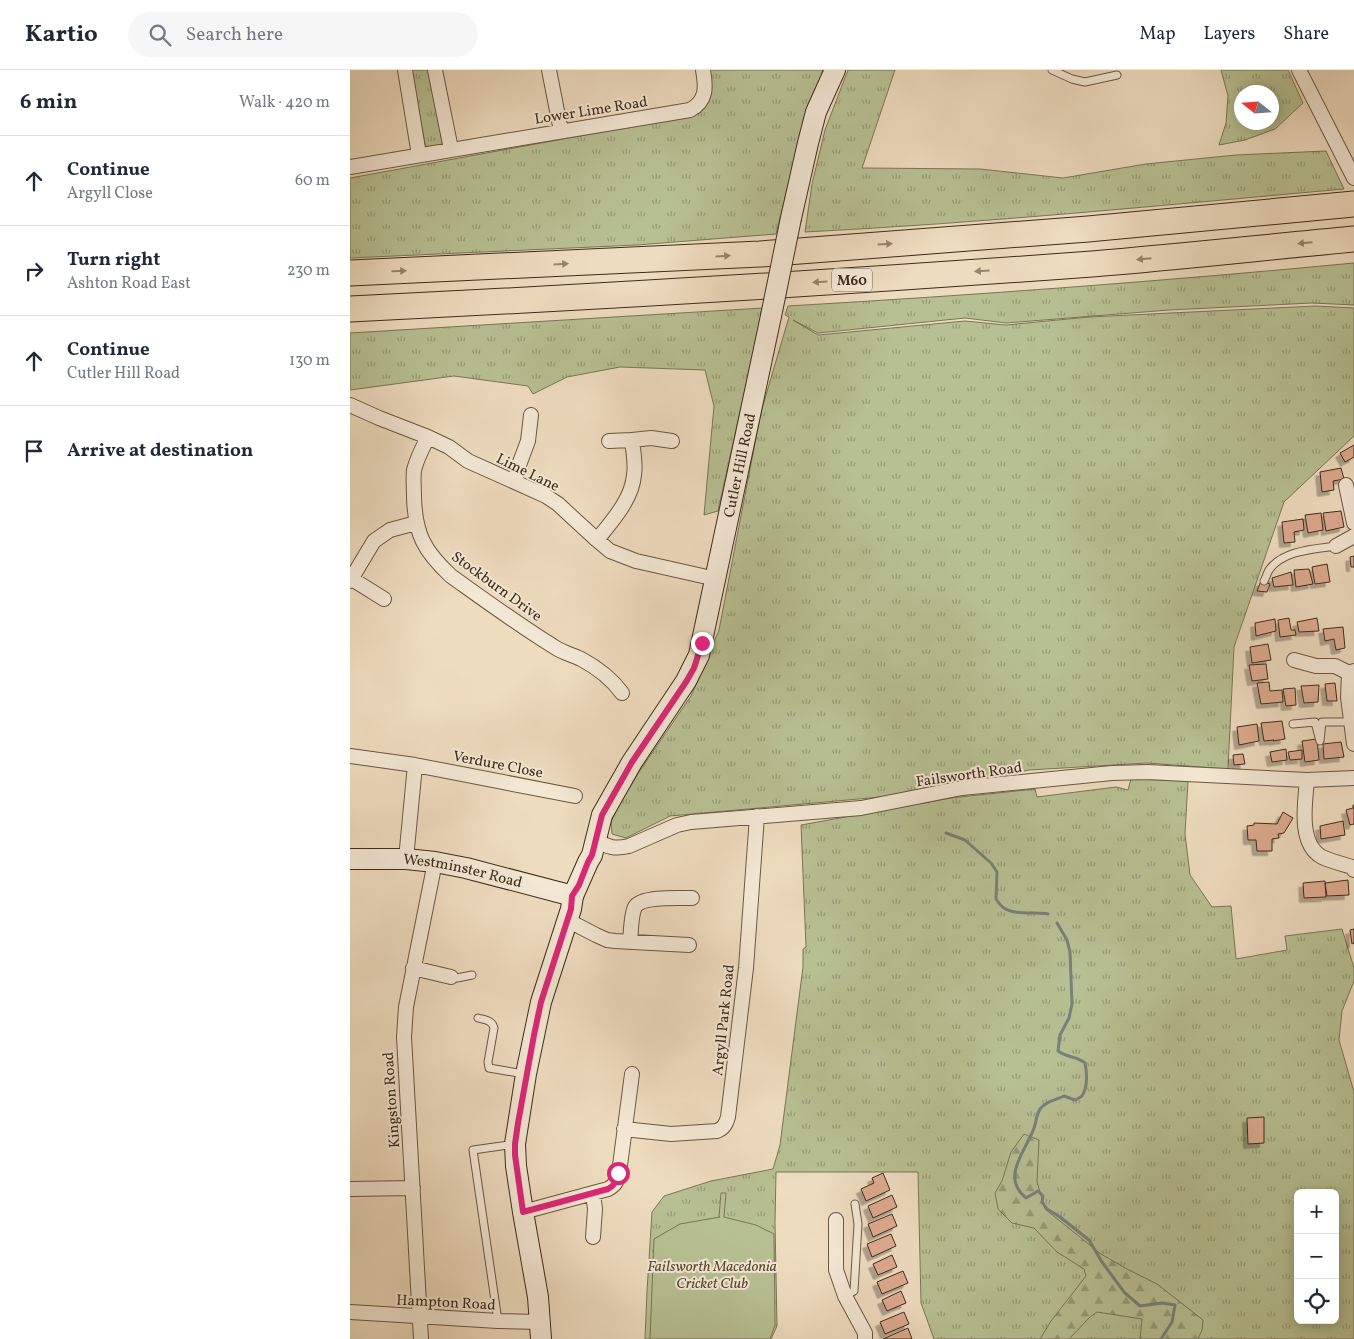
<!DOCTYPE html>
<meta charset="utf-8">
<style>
body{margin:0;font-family:Vollkorn,serif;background:#f6f6f7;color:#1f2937}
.controls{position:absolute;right:15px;bottom:15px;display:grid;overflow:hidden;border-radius:8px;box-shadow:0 2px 12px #0003}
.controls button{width:45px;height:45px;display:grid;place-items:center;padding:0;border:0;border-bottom:1px solid #e0e1e3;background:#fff;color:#1f2937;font:25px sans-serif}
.compass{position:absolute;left:884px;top:15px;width:45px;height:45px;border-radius:50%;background:#fff;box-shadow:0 2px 12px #0003;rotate:287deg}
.stop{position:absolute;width:15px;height:15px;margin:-11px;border:4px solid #db2777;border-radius:50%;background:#fff}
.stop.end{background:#db2777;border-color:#fff;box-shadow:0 1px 5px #0008}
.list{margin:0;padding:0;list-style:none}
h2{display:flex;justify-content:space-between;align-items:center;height:65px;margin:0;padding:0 20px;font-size:21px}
h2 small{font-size:16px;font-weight:400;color:#747a83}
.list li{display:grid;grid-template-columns:32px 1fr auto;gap:15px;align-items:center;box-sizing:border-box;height:90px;padding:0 20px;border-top:1px solid #e0e1e3}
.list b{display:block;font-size:19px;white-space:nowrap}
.list p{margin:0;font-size:16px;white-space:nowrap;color:#747a83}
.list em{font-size:16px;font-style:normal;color:#747a83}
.icon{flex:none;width:28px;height:28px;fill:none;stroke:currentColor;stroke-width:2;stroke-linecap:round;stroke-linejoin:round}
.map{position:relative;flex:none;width:1004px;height:1269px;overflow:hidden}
header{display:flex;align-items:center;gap:30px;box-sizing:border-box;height:70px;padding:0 25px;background:#fff;border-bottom:1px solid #e0e1e3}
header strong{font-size:24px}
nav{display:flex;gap:28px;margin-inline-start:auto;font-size:18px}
.search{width:350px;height:45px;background:#f6f6f7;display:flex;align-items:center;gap:12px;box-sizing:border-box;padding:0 18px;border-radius:28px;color:#747a83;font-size:19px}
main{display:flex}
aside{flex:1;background:#fff}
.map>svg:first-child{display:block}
.grass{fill:url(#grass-tufts);stroke:#7a7656;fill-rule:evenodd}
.forest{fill:url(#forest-firs);stroke:#7a7656}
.pitch{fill:#b7c093;stroke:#7a7656}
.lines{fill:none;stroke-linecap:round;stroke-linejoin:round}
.stream{stroke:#78817b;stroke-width:3}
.building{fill:#deaa90;stroke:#3e2c18;filter:url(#shadow)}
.lane-casing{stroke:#6a5842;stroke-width:9}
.street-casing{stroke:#6a5842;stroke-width:16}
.secondary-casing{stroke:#3e2c18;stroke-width:22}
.highway-casing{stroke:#3e2c18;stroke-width:27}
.lane{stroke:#f4e8d5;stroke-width:7}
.street{stroke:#f4e8d5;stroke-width:14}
.secondary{stroke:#f4e8d5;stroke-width:20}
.highway{stroke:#eedcbf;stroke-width:25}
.secondary-bridge-casing{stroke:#3e2c18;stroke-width:22;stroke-linecap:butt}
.secondary-bridge{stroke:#f4e8d5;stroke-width:20}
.oneway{fill:#96846c}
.route{stroke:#db2777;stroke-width:6}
.labels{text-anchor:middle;stroke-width:4;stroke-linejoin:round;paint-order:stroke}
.shield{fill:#f4e8d5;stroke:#756451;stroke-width:1}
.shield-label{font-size:14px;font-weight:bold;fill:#3e2c18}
.street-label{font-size:15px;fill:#3e2c18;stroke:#f4e8d5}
.park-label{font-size:15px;font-style:italic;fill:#564a31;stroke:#f4e8d5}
</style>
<header>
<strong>Kartio</strong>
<div class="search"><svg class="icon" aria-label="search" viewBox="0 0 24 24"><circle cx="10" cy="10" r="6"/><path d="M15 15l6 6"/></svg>Search here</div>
<nav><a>Map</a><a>Layers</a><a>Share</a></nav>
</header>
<main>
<aside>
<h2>6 min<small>Walk · 420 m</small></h2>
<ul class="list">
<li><svg class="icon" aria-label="ahead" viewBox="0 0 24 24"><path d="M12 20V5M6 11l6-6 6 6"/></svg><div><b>Continue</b><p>Argyll Close</p></div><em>60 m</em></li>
<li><svg class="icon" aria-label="right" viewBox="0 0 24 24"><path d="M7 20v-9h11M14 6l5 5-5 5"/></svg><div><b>Turn right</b><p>Ashton Road East</p></div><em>230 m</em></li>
<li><svg class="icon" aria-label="ahead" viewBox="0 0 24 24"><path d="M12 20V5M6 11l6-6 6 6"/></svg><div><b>Continue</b><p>Cutler Hill Road</p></div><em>130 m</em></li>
<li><svg class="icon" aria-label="arrive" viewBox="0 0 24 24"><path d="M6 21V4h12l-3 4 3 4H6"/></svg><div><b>Arrive at destination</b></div></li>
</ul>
</aside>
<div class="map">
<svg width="1004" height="1269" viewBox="0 0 1004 1269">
<defs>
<pattern id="grass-tufts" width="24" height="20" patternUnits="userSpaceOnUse" patternTransform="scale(1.25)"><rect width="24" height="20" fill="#b7c093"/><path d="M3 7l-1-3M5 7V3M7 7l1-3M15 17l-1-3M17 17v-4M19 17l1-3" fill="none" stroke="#969c77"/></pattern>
<pattern id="forest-firs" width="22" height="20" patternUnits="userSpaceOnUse" patternTransform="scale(1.25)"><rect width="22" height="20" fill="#b7c093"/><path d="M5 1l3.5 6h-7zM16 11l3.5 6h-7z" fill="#969c77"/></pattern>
<filter id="shadow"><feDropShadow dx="-4.5" dy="4.5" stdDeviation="0" flood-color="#0004"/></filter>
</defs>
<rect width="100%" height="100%" fill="#eedcbf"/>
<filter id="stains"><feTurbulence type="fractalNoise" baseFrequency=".004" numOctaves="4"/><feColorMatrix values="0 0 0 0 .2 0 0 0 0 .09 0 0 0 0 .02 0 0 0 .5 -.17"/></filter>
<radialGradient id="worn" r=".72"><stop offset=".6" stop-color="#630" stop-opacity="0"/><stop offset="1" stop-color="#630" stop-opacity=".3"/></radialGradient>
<path class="grass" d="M61 0H79L92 72 91 77 81 79 75 74Z
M358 0H473L452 61 426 164 287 175 0 188V108L344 45Z
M498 0H545L512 98 630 99 713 108 796 94 886 85 976 81 994 119C815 135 635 153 455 162L462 114 475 60Z
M871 0H938L953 33 925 59 895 70 869 75 876 53 878 26ZM892 22H922V52H892Z
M1004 193V235L962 233 819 240 656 253 615 248 468 263 443 250 468 265 615 251 656 255 739 247 965 236 1004 238V366L934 432 884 577 878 699 797 693 679 700 542 726 320 746 276 768 262 764 261 752 270 733 289 702 341 626 369 560 411 342 439 247 435 245 438 236C627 225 815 211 1004 193Z
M413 238 368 441 354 445 364 336 355 300 270 297 217 307 183 324 178 316 104 306 0 320V263Z
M781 709 838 711 835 764 840 805 862 837 881 836 886 889 937 880 935 866 992 859 1004 898V911L992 941 989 970 1004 1022V1269H584L571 1233 568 1102H426L425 1152 427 1256 421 1269H295L297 1221 302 1142 314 1126 361 1111 423 1099 430 1075 453 897V879L456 877 451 755 601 728 685 719 687 727 766 717 778 720ZM948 1123H985V1250H948Z"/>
<path class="forest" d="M674 1064 689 1070 687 1112 695 1139 751 1184 777 1199 807 1214 853 1250 852 1260 848 1269H790L792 1249 747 1242 740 1247 719 1269H690L701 1251 736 1206 734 1199 707 1182 684 1158 662 1153 648 1139 645 1123 652 1111 661 1082Z"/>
<path class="pitch" d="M371 1123H376L374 1147 406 1155 424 1164 425 1255 420 1269H300L304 1169 330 1154 370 1147H369Z"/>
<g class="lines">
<path class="stream" d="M596 763 615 770 641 793 647 802 646 829C648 832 651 836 654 838 663 845 686 842 698 844
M707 853 717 870 720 882 722 934 719 948 710 965 708 981C719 989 726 985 735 993 737 1002 738 1017 732 1026 732 1026 726 1030 725 1030L714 1026C708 1029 698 1031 693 1036 686 1041 687 1050 684 1058 676 1081 650 1107 676 1128L688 1121 693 1126 692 1132 697 1139 710 1147 739 1170 752 1192 774 1222 790 1236 812 1233 825 1235 822 1252 811 1269"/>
</g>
<path class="building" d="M1004 375V387L995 392 990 383Z
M991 398 994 409 983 411 984 420 972 422 970 402Z
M991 441 994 457 976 461 973 443Z
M971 443 973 460 958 463 955 445Z
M953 449 954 460 944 462 945 472 934 473 932 452Z
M1004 486V497H1001L1000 487Z
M977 494 980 512 965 514 962 497Z
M959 499 963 514 946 517 944 500Z
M941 502 943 515 924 517 922 508Z
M911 511 920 514 917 522 907 521Z
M939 548 941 560H945L946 565 930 567 928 550Z
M967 548 969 561 949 562 947 552Z
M925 549 926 561 906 566 905 553Z
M993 557 995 578 986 580 984 569 975 571 973 559Z
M918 574 921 590 902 593 900 577Z
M916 594 918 609 902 611 899 595Z
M919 612 920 621 932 620 933 632 911 634 907 613Z
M985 613 987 631H977L975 614Z
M969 615 968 632 954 633 951 616Z
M945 618 946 635 936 636 933 619Z
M932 651 935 669 923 671 924 670 914 671 911 653Z
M907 654 909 671 889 675 887 657Z
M967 669 969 690 955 692 952 671Z
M991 672 994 687 974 689 973 674Z
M936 679 937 690 922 692 920 682Z
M952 680V689L940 690 938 682Z
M893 684 895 694 884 695 883 685Z
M1003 735H1004V754L1000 755 996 740 1003 738Z
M933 742 943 748 934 763 928 764 929 768 922 769V781H907L906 770H898L897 756 904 755V753L927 754Z
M993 751 995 765 971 769 970 756Z
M998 810 999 825 977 826 975 813Z
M975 811 976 827 954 828 953 813Z
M1004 859V873L1002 874 1000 860Z
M914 1047V1073L898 1074 897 1048Z
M533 1103 540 1120 516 1131 511 1119 524 1113 522 1108Z
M542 1125 547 1137 523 1148 518 1136Z
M542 1144 547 1156 523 1167 518 1154Z
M541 1164 546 1176 522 1187 517 1174Z
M542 1185 547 1197 528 1205 523 1194Z
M553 1201 558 1213 532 1224 527 1212Z
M551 1221 556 1233 537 1241 532 1230Z
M554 1242 559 1254 535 1264 530 1252Z
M558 1258 562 1269H533Z"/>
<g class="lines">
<defs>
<path id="lane" d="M702 0 722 9 735 12 767 5
M914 511C916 508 917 503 919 500 933 480 965 479 986 476
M943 654 965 652 970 671 972 652H1001
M101 907 107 908 122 905
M128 948C135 950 142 950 144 958L138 992 139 998 174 1004
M495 1226 504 1221 508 1154 505 1134
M148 1251 123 1080 165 1074"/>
<path id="street" d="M55 0 69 85
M85 0 101 79
M199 0 211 61
M949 0 1004 108
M0 97 340 40C357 31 356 17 353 0
M0 335 29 348 78 367 99 377 118 391 196 426 208 434 247 470 260 481 286 491 366 509
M78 367C73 377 67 388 64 400 63 408 64 418 64 427 65 464 74 481 101 506 136 531 170 556 206 578 214 583 223 585 231 589 248 598 261 608 272 623
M259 371 282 370
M165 411 169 395 178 371 181 345
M996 415 1004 453
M247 470C261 452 282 430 284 405 286 394 283 381 282 370L301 368 322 371
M986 476 1004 466
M2 509 34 529
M0 511 24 471 40 460 66 453
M944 590 966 596H985L999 603
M1004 601 999 603 998 627 1004 674
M0 686 65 695 225 726
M957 710C955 733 948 774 972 787 981 791 992 794 1002 797L1004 800
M247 770C257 778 266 779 279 776L327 755 341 752 511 738 612 718 762 703 798 702 836 704 957 710 1004 708
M56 789 65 695
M217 850 246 865 257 870 265 871 339 875
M280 872C281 863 281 844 285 837 291 826 330 828 342 828
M63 898 101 907
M274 1059 321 1064 367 1061C374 1058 376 1054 378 1047L396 898 407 746
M0 1119 63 1118
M243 1124 245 1139 243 1167
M173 1142 258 1119C265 1115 267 1112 269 1103L282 1004
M486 1150V1200L495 1226 515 1263V1269
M0 1242 148 1251 190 1252
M71 1269 54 967 56 937 85 792"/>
<g id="secondary">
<path d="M441 148 458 73 466 42 485 0"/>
<path id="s1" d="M0 789H56L85 792 116 798 223 826"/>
<path id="s2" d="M191 1269 188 1227 173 1142 166 1096 165 1074 176 1004 191 932 221 839 223 826 238 792 242 785 252 745 282 692 336 611 349 585 421 246"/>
</g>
<path id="highway" d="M0 203 410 184 738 159 1004 134
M0 239C248 227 495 212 742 194 830 187 917 177 1004 169"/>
</defs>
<use href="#lane" class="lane-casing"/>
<use href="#street" class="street-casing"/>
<use href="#secondary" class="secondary-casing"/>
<use href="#highway" class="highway-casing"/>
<use href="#lane" class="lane"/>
<use href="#street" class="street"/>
<use href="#secondary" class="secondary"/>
<use href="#highway" class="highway"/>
<defs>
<path id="secondary-bridge" d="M421 246 441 148"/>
</defs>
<use href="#secondary-bridge" class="secondary-bridge-casing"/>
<use href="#secondary-bridge" class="secondary-bridge"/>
</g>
<defs><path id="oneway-solid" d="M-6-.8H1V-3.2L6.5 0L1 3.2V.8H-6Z" transform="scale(1.25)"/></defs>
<g class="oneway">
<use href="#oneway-solid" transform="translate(955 173) rotate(175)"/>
<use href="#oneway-solid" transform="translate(535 174) rotate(-4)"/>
<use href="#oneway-solid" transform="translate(373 186) rotate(-3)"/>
<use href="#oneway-solid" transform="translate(794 189) rotate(175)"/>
<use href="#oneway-solid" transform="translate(211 194) rotate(-3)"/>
<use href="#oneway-solid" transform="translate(49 201) rotate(-2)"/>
<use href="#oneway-solid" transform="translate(632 201) rotate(176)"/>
<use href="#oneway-solid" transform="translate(470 212) rotate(176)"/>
</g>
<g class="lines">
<path class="route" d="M268 1103C267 1111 265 1115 258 1119L173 1142 165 1085V1074L168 1053 184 965 191 932 221 839 222 826 229 815 238 792 242 785 252 745 282 692 336 612 344 598 352 573"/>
</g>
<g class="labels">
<rect class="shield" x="482" y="198.5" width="40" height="23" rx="4"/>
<g class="shield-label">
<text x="502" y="215">M60</text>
</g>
<g class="street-label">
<text transform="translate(241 40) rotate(-9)" y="5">Lower Lime Road</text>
<text dy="5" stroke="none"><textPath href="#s2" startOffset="920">Cutler Hill Road</textPath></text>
<text transform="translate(178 402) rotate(26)" y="5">Lime Lane</text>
<text transform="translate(147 516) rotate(36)" y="5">Stockburn Drive</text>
<text transform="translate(148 694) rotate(11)" y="5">Verdure Close</text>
<text transform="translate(619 704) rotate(-8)" y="5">Failsworth Road</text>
<text dy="5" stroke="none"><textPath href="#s1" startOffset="114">Westminster Road</textPath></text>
<text transform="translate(373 950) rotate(-84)" y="5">Argyll Park Road</text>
<text transform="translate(41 1030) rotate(-94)" y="5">Kingston Road</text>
<text transform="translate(96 1232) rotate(3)" y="5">Hampton Road</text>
</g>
<g class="park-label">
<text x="362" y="1201">Failsworth Macedonia<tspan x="362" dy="17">Cricket Club</tspan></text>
</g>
</g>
<rect width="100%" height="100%" filter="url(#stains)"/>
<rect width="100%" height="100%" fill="url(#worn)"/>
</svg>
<div class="controls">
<button>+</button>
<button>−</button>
<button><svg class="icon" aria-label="locate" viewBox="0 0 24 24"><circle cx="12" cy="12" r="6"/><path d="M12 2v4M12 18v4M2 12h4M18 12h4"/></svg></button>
</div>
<svg class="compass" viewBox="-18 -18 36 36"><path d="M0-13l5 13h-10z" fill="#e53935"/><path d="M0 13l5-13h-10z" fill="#747a83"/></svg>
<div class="stop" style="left:268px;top:1103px"></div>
<div class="stop end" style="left:352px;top:573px"></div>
</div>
</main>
